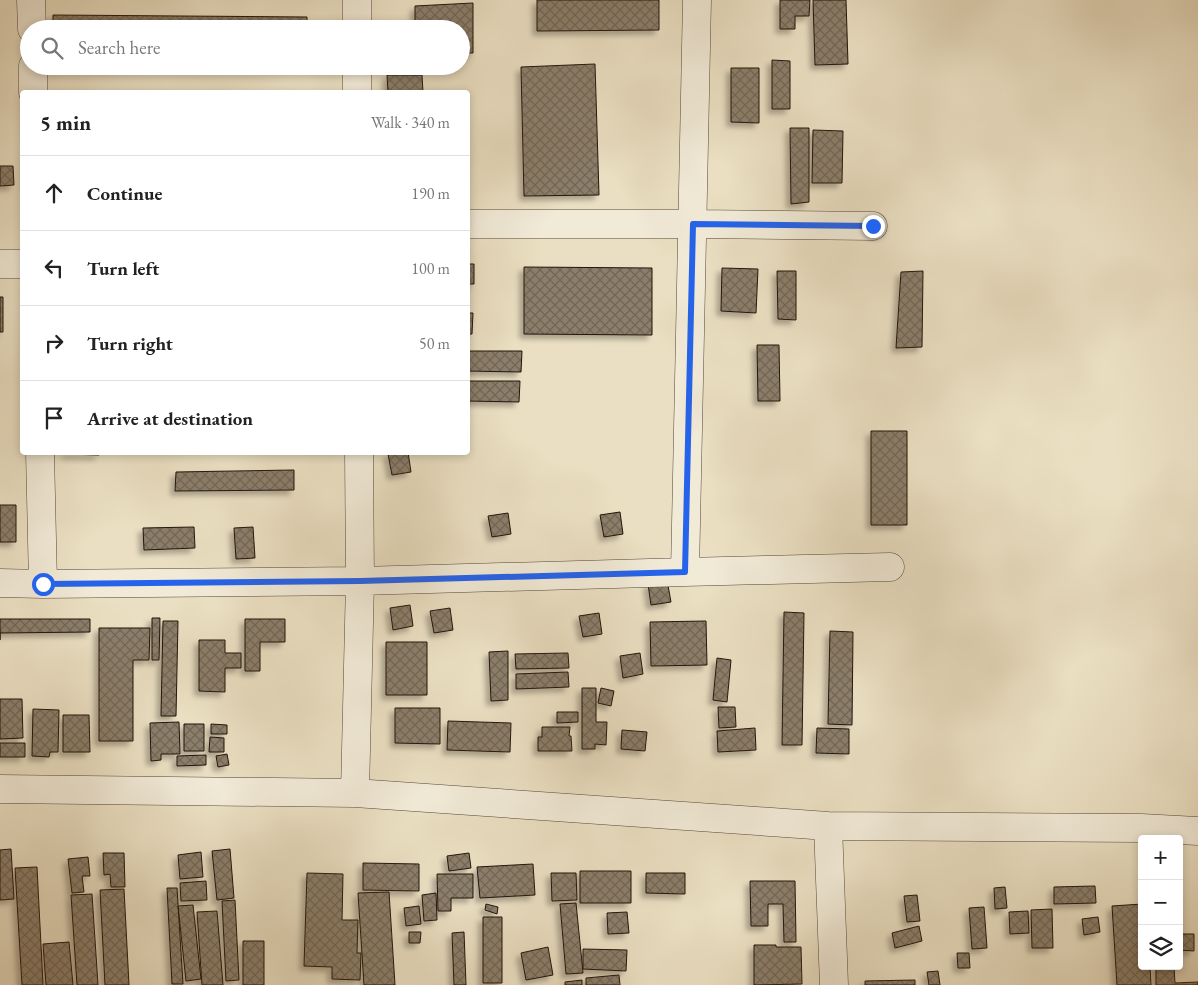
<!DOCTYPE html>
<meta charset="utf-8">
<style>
body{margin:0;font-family:"EB Garamond",serif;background:#f6f6f6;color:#222}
.controls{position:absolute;right:15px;bottom:15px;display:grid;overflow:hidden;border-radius:5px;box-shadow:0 2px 8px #0003}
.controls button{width:45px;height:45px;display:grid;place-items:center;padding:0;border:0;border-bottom:1px solid #e0e0e0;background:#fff;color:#222;font:25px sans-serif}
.stop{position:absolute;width:15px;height:15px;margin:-11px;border:4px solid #2563eb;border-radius:50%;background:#fff}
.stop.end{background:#2563eb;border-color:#fff;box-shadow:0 1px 5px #0008}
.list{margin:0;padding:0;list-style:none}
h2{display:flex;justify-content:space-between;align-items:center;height:65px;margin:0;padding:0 20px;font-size:21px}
h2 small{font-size:16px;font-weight:400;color:#767676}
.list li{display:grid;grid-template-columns:32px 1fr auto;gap:15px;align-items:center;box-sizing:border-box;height:75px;padding:0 20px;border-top:1px solid #e0e0e0}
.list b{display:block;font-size:19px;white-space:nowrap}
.list em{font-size:16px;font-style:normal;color:#767676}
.icon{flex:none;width:28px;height:28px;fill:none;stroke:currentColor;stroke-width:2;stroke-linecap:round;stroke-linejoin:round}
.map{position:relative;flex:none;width:1198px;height:985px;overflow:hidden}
.search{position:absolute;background:#fff;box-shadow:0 2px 8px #0003;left:20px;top:20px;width:450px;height:55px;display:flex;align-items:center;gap:12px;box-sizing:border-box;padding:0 18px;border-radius:28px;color:#767676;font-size:19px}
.panel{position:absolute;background:#fff;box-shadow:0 2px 8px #0003;left:20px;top:90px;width:450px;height:365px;border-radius:5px}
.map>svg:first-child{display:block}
.building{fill:url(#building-cross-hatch);stroke:#24140d;filter:url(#shadow)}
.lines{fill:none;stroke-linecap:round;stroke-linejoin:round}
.minor-casing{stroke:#56473a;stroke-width:29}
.minor{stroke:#f1ead7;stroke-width:28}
.route{stroke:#2563eb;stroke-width:6}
</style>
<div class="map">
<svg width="1198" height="985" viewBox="0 0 1198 985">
<defs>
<pattern id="building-cross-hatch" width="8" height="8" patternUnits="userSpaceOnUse" patternTransform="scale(1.25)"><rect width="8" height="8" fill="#8b7e6b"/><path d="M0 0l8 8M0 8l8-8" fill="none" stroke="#716656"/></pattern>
<filter id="shadow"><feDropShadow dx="-4.5" dy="4.5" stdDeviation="2.5" flood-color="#0004"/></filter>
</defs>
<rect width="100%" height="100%" fill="#eadfc2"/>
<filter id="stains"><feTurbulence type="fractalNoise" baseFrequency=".004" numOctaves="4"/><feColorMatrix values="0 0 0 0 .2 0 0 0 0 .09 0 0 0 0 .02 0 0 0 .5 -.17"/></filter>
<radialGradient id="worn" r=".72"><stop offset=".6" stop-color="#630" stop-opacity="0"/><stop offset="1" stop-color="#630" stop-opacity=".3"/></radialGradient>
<path class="building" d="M537 0H659V30L537 31Z
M780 0H810L809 16H795V29H780Z
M813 0H846L848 64 815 65Z
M473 3V53H461V29H415V6Z
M53 15 307 17V29H53Z
M772 60 790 61V109H772Z
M595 64 599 195 524 196 521 67Z
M731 68H759V123L731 122Z
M387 75H422L423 92H388Z
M790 128H809V202L791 204Z
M813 130 843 131 842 183H812Z
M0 166H13L14 185 0 186Z
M468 264H474V284H468Z
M524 267 652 268V335L524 334Z
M722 268 758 269 756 313 721 311Z
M777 271H796V320L778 319Z
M923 271 922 347 896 348 901 272Z
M0 297H3V332H0Z
M468 313H473L472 334H468Z
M757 345H779L780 401H758Z
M468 351H522L521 372 468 371Z
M468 381H520L519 402 468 401Z
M871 431H907V525H871Z
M66 452H99V455L66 454Z
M396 452H408L411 472 392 475 388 454Z
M294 470V490L175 491 176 472Z
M0 505H16V542H0Z
M620 512 623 534 604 537 600 515Z
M508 513 511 534 492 537 488 516Z
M194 527 195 548 144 550 143 528Z
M253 527 255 558 236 559 234 528Z
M667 580 671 602 651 605 648 584Z
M410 605 413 626 393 630 390 608Z
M450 608 453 630 434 633 430 611Z
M784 612 804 613 802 745H782Z
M599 613 602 634 583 637 579 616Z
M152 618H160L159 660H152Z
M0 619H90V632L0 633V640Z
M245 619H285V642H260V671H245Z
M163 621H178L176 716H161Z
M706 621 707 665 651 666 650 622Z
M99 628H150L149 660H133V741H99Z
M830 631 853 632 852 725 828 724Z
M199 640H225V653H241V668H225V692L199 691Z
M386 642H427V695H386Z
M508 651V700L491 701 489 652Z
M568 653 569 668 516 669 515 654Z
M640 653 643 674 623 678 620 656Z
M717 658 731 660 727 702 713 700Z
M568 672 569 687 516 689V674Z
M582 688H596V722H607L606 745 595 744V749H582Z
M601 688 614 691 611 706 598 703Z
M0 699H22L23 738 0 739Z
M718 707H735L736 727 719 728Z
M395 708H440V744L395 743Z
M33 709 59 710 58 752H50L49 757 32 756Z
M557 712H578V722L557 723Z
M63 715H89L90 752H63Z
M448 721 511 723 510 752 447 750Z
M179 722 180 754H161V760L151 761 150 723Z
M184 724H204V751H184Z
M211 724 227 725V734H211Z
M542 727H570L569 736H571L572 751H538V737H542Z
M755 728 756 750 718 752 717 731Z
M817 728 849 729V754L816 753Z
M622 730 647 732 645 751 621 749Z
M210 737 224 738V752H209Z
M0 743H25V757H0Z
M227 754 229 765 218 767 216 756Z
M206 755V765L177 766V756Z
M11 849 14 899 0 900V850Z
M230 849 234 898 217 900 212 851Z
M201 852 203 877 180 879 178 855Z
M103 853H124L125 887H111L110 874 104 875Z
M469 853 471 868 449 871 447 856Z
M88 857 90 876H82L84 892 72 893 68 859Z
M363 863 419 864V891L363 890Z
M533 864 535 895 480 898 477 867Z
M37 867 43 985H22L15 868Z
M580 871H631V903H580Z
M307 873 343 874 342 920H358L357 953H361L360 980 332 979V967L304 966Z
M551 873H576L577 900 552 901Z
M646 873H685V894L646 893Z
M437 874H473V898H451V911H438Z
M206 881 207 900 181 901 180 883Z
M750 881H795L796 942H784L783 904H768V926H751Z
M1095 886 1096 903 1054 904V887Z
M1005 887 1007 908 995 909 994 888Z
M167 888H177L183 984H172Z
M124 889 129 985H105L100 890Z
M389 892 395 985H364L358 893Z
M436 893 437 920 424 921 422 895Z
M92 894 98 985H77L71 895Z
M917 895 920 921 907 922 904 896Z
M235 900 239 980 226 981 222 901Z
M576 903 583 973 566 974 560 904Z
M486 904 498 907 497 914 485 910Z
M1142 904V966H1150L1151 985H1117L1112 906Z
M193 905 201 979 186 981 178 906Z
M419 906 421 924 406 926 404 908Z
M984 907 987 948 972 949 969 908Z
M1052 909 1053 948H1032L1031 910Z
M217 911 223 985H202L197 912Z
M1028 911 1029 933 1010 934 1009 912Z
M627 912 629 933 608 934 607 913Z
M483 917H502V983H483Z
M1098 917 1100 932 1084 935 1082 919Z
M919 926 922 941 895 948 892 933Z
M409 932H421L420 943H409Z
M464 932 466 985H454L452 933Z
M1179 934H1194V951L1179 950Z
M243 941H264V985H243Z
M69 942 73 985H46L43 944Z
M754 945H776V947H801L802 984 754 985Z
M548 947 553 975 526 980 521 953Z
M583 949 627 950 626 971 583 969Z
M957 953H969L970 968H958Z
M1156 966H1174L1175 983 1198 982V985H1156Z
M938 971 940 985H929L927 972Z
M619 975 620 985H586V978Z
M582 980V985H565V982Z
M915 980V985H865V981Z"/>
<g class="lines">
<defs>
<path id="minor" d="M31 0 32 29
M357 0V29
M33 66V92
M357 66V92
M468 224H693L873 226
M0 264H22
M40 452 43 584
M685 572 890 567
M0 583 43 584 360 581 685 572 697 0
M0 789 355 793 360 581 359 452
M355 793 828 826 1141 828 1198 831
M828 826 834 985"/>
</defs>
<use href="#minor" class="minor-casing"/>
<use href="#minor" class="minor"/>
</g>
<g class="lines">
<path class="route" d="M43 584 360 581 685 572 693 224 873 226"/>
</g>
<rect width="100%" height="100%" filter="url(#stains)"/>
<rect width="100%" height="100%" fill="url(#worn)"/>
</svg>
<div class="controls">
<button>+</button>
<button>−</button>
<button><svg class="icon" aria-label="layers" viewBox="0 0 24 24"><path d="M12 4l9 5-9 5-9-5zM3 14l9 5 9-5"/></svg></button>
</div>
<div class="stop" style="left:43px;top:584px"></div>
<div class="stop end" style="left:873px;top:226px"></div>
<div class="search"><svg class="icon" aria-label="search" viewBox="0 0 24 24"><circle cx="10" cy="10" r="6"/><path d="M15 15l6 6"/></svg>Search here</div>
<section class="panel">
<h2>5 min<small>Walk · 340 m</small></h2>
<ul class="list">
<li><svg class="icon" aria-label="ahead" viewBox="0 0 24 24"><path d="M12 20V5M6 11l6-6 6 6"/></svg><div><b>Continue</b></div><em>190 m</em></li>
<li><svg class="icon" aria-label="left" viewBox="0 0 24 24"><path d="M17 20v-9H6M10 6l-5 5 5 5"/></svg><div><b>Turn left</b></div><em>100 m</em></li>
<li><svg class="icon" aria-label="right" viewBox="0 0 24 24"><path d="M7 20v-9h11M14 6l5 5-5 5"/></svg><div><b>Turn right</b></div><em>50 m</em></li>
<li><svg class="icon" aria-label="arrive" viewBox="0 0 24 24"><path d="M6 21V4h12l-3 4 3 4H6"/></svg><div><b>Arrive at destination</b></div></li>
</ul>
</section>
</div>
